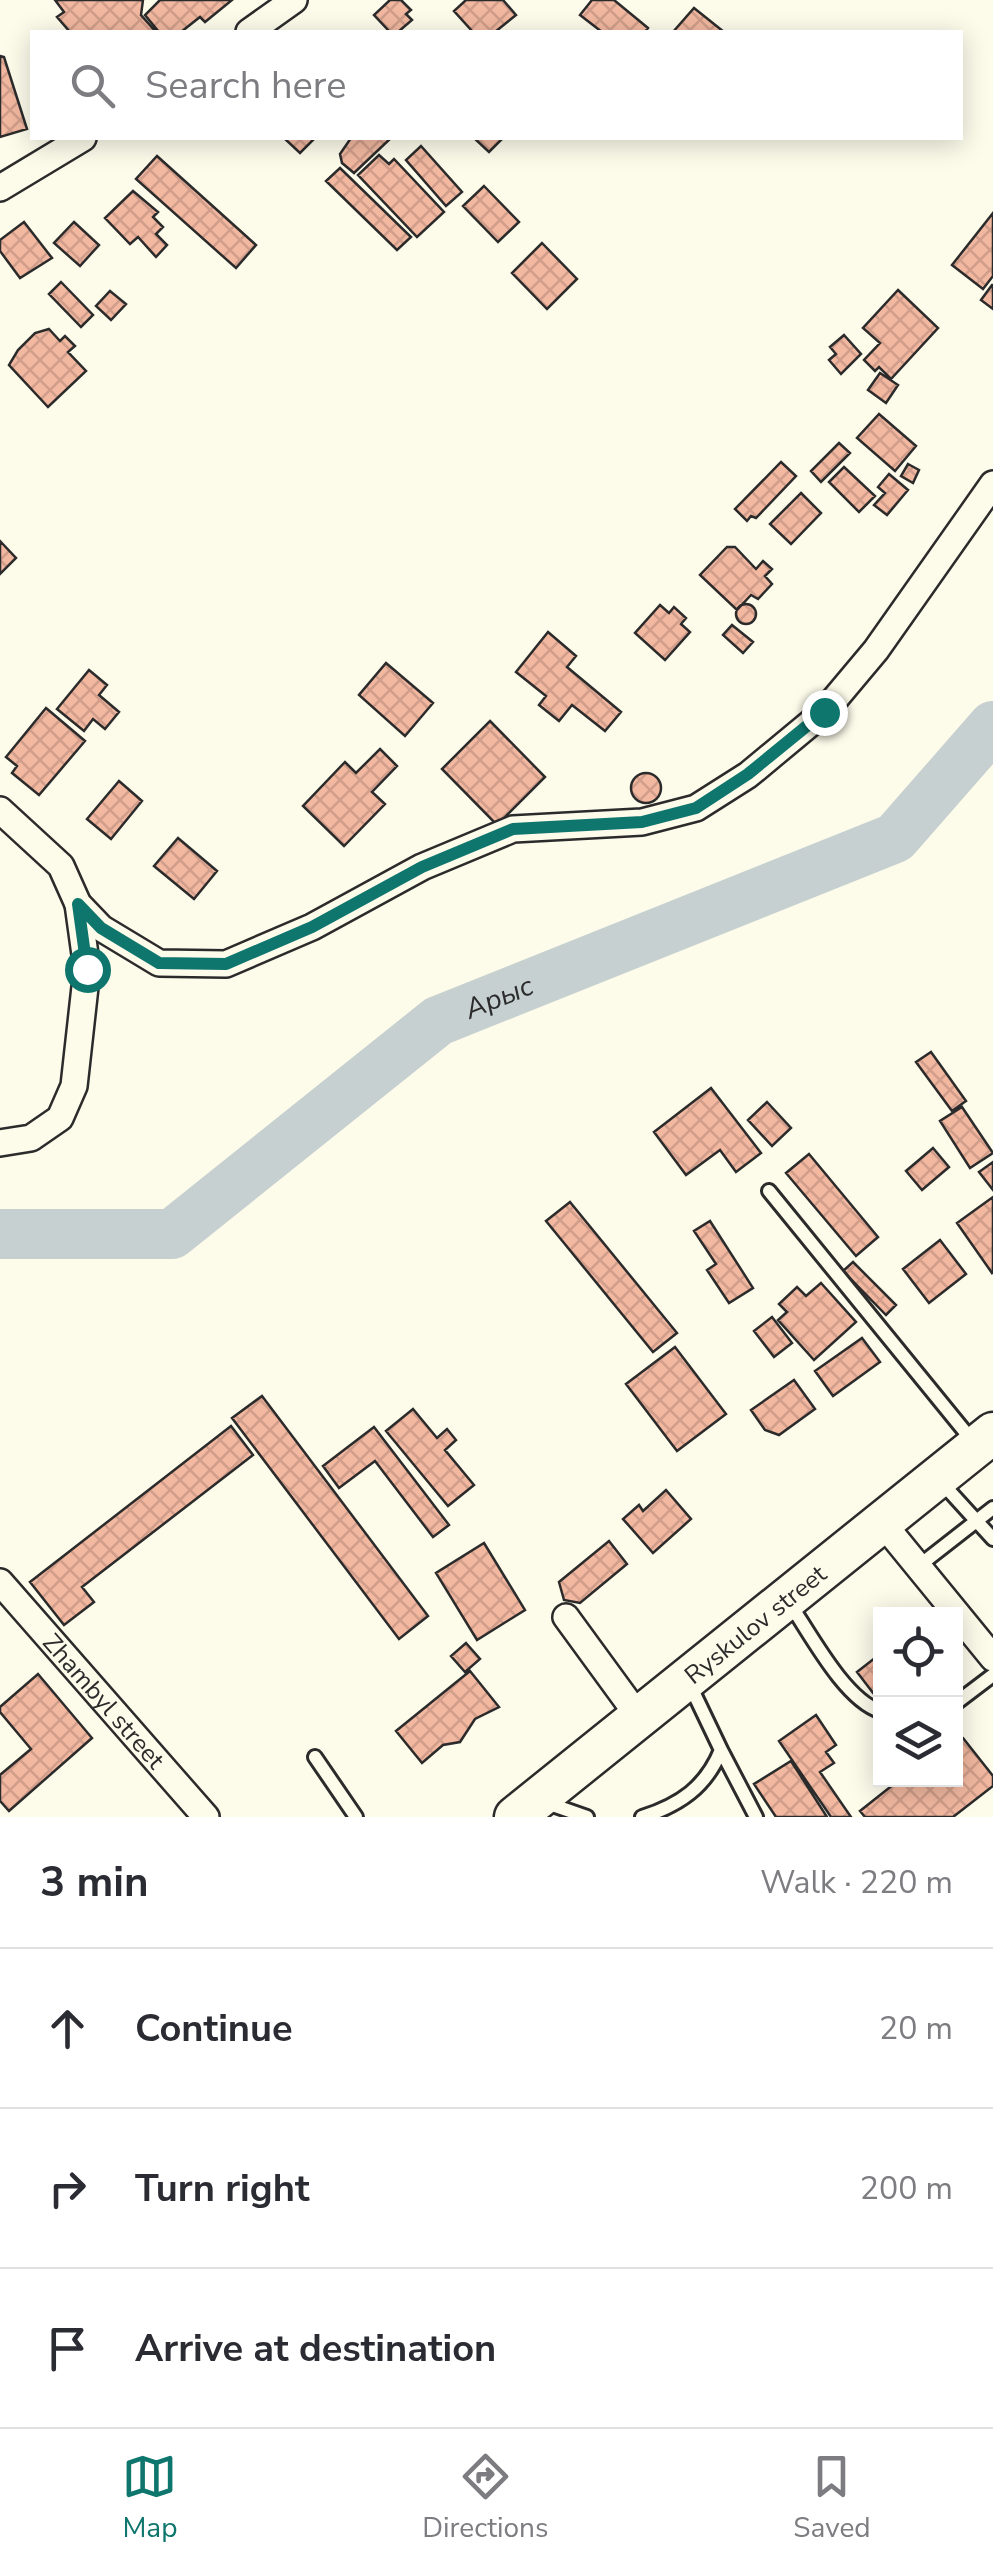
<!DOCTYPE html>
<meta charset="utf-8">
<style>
body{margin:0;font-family:"Nunito Sans",sans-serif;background:#f2f2f3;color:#2b2b33}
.controls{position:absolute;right:30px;bottom:30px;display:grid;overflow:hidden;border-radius:0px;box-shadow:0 5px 25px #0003}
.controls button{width:90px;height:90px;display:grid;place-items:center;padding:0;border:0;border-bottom:2px solid #e1e1e2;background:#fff;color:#2b2b33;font:50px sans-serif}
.stop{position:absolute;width:30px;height:30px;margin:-22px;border:8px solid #0f766e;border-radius:50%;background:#fff}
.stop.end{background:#0f766e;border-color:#fff;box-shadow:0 2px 10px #0008}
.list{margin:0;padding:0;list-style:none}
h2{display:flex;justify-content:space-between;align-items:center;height:130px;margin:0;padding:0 40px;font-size:42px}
h2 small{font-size:32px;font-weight:400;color:#7c7c81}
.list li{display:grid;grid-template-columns:65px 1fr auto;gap:30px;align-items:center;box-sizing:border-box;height:160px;padding:0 40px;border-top:2px solid #e1e1e2}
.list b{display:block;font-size:38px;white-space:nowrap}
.list em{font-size:32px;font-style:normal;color:#7c7c81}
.icon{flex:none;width:55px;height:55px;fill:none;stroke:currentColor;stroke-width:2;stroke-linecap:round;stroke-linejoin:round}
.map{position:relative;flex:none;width:993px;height:1817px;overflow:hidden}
.search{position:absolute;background:#fff;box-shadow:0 5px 25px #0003;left:30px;right:30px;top:30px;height:110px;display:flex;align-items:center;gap:25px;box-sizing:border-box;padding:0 35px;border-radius:0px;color:#7c7c81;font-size:38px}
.sheet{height:610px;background:#fff}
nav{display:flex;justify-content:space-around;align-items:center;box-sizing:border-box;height:140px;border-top:2px solid #e1e1e2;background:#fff;font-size:28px;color:#7c7c81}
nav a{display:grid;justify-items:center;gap:5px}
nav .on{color:#0f766e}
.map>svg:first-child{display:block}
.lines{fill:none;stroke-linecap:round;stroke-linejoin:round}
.river{stroke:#c7d0d0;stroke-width:50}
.building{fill:url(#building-cross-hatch);stroke:#2b2b2b;stroke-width:2.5}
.lane-casing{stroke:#2b2b2b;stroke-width:18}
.street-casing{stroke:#2b2b2b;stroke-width:30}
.primary-casing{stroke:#2b2b2b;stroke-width:45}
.lane{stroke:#fdfbea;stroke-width:12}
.street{stroke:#fdfbea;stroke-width:25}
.primary{stroke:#fdfbea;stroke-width:40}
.route{stroke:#0f766e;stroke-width:12}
.labels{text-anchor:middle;stroke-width:8;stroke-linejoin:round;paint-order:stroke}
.street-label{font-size:25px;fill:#2b2b2b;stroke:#fdfbea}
.water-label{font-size:28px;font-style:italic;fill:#2b2b2b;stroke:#fdfbea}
</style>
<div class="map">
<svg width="993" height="1817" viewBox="0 0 993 1817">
<defs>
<pattern id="building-cross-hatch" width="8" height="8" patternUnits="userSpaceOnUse" patternTransform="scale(2.5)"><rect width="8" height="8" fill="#f2b8a0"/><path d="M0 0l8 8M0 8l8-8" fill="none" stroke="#d09e8a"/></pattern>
</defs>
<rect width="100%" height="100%" fill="#fdfbea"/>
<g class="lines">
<path class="river" id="s1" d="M0 1234H172L438 1021 895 838 993 726"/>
</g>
<path class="building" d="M55 0H143L141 15 156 32H70L57 17 64 12Z
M160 0H232L205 22 200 17 181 32H159L145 15Z
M390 0H401L411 10 406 14 412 20 398 32H390L374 15Z
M466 0H503L516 15 495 32H473L454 11Z
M592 0H614L648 28 645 32H602L580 15Z
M694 8 724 32H673Z
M0 56 4 57 27 129 0 137Z
M284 138H315L300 153Z
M351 138H391L354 173 342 163 340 154Z
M474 138H503L489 152Z
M421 146 462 192 446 206 406 160Z
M379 155 389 164 394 159 444 212 417 237 358 175Z
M157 156 256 245 236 268 136 179Z
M340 168 411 237 397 250 326 181Z
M484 186 519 222 498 242 463 206Z
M133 191 158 212 153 217 163 227 156 234 167 245 156 257 138 237 130 244 105 218Z
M993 213V276L983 289 952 265Z
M24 222 52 258 20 278 0 251V240Z
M74 222 99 245 80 266 54 243Z
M542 243 577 279 547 309 512 273Z
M61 282 93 315 81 327 49 294Z
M992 285H993V309L981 300Z
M898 290 938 328 891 379 879 367 875 371 864 360 880 343 863 328Z
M110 291 126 304 111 320 96 306Z
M49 329 60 341 65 336 75 346 68 352 86 371 48 407 9 365 18 350 35 333Z
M844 335 861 354 841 374 829 360 836 354 830 347Z
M880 373 898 385 886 403 868 390Z
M879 414 916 446 895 471 857 438Z
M839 443 850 453 821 482 811 471Z
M781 462 796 476 756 518 751 516 747 521 735 509Z
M908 464 919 470 913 483 901 476Z
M844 467 875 496 859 512 829 482Z
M889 474 908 490 887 515 874 505 885 493 878 487Z
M801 493 821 513 791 544 770 524Z
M0 541 16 558 0 574Z
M727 547H735L756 569 763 561 772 569 765 576 772 584 758 599 751 595 737 610 700 575Z
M736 614a10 10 0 1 1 20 0a10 10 0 1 1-20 0Z
M660 605 669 613 674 607 686 618 681 624 690 632 665 660 635 633Z
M732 625 753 642 743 653 723 635Z
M548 632 576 656 567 667 621 712 605 731 572 705 559 721 539 705 546 696 516 672Z
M386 663 433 703 405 736 359 695Z
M89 670 107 685 99 695 119 712 105 729 93 719 84 731 57 709Z
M46 708 85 741 39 795 12 773 17 766 6 757Z
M490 721 545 777 497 825 442 769Z
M380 749 397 766 372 792 385 804 344 846 303 806 345 762 356 773Z
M631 788a15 15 0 1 1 30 0a15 15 0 1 1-30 0Z
M119 781 142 801 111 839 87 819Z
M178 838 217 871 194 899 154 866Z
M931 1052 966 1101 952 1111 916 1062Z
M711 1088 761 1153 736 1172 720 1150 686 1175 654 1132Z
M767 1102 791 1128 772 1146 748 1120Z
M962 1107 993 1153 970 1168 940 1121Z
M933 1148 949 1167 922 1190 906 1171Z
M809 1154 878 1237 856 1256 786 1173Z
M993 1162V1190L979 1172Z
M993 1197V1272L992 1273 957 1223Z
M570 1202 677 1333 653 1352 546 1221Z
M710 1221 753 1288 729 1303 707 1270 716 1264 694 1231Z
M940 1240 966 1274 929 1303 903 1269Z
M853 1262 896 1305 886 1315 843 1271Z
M821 1283 856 1322 814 1360 778 1320 787 1312 779 1304 797 1287 806 1296Z
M772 1317 792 1343 774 1357 754 1331Z
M862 1338 880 1362 833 1396 815 1371Z
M675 1347 726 1414 677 1451 626 1384Z
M794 1380 815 1409 779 1435 765 1430 751 1410Z
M262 1396 428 1616 399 1639 232 1418Z
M413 1409 437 1438 447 1429 456 1440 445 1450 474 1485 448 1506 386 1431Z
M231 1426 253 1455 82 1587 94 1602 64 1625 30 1582Z
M374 1427 449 1525 433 1537 375 1461 339 1488 323 1466Z
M666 1490 691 1519 653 1553 623 1519 639 1505 643 1511Z
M609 1541 627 1564 580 1603 564 1600 559 1582Z
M484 1543 525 1610 477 1640 436 1573Z
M466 1643 480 1659 465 1672 451 1656Z
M880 1654V1702L857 1672Z
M470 1671 499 1707 475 1719 460 1742 443 1745 422 1763 396 1731Z
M38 1674 92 1738 9 1811 0 1801V1775L31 1749 0 1712V1707Z
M816 1715 836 1745 826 1752 834 1763 820 1772 851 1817H831L779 1741Z
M956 1735 963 1738 993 1776V1786L953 1817H865L860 1811 894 1784 891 1780H956Z
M791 1761 827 1817H776L754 1784Z"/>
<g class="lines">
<defs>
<path id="lane" d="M769 1191 975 1444
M942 1483 993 1539
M920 1565 993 1508
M790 1604C811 1635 845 1700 880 1711
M956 1703 993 1675
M721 1750 756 1817
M315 1757 356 1817
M544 1802 587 1817
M642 1817C680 1805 706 1787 721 1750L689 1683"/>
<g id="street">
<path d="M249 32 294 0"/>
<path d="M0 188 83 138"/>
<path d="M0 810 61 866 78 904 101 928 159 963 226 964 312 927 422 867 513 829 642 822 696 808 748 775 824 712 876 650 993 484"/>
<path d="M0 1143 31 1138 60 1118 74 1086 87 969 78 904"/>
<path d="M881 1521 993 1658"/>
<path id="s2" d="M0 1582 206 1817"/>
<path d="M566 1617 639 1717"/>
</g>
<g id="primary">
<path id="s3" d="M515 1817 993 1433"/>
</g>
</defs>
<use href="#lane" class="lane-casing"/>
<use href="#street" class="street-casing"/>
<use href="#primary" class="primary-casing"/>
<use href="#lane" class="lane"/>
<use href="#street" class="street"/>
<use href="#primary" class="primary"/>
</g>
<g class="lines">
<path class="route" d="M87 969 78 904 101 928 159 963 226 964 312 927 422 867 513 829 642 822 696 808 748 774 824 712"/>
</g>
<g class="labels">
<g class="street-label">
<text dy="9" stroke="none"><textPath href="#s3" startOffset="308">Ryskulov street</textPath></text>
<text dy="9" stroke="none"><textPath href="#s2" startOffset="158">Zhambyl street</textPath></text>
</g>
<g class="water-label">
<text dy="10" stroke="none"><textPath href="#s1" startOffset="578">Арыс</textPath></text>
</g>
</g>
</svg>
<div class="controls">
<button><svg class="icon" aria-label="locate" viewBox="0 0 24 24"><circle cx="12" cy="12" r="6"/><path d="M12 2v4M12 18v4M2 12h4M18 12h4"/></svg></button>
<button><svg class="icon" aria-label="layers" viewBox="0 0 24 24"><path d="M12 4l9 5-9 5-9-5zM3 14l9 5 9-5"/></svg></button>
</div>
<div class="stop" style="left:87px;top:969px"></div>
<div class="stop end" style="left:824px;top:712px"></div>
<div class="search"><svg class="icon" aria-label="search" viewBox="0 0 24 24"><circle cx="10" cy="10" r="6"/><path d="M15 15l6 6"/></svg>Search here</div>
</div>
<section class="sheet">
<h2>3 min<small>Walk · 220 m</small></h2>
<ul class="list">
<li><svg class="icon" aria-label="ahead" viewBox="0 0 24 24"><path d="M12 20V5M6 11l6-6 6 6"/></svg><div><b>Continue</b></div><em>20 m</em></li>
<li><svg class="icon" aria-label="right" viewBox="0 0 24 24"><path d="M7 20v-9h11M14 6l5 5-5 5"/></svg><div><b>Turn right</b></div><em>200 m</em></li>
<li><svg class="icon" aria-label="arrive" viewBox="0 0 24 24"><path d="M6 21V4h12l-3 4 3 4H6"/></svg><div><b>Arrive at destination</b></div></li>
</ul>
</section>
<nav>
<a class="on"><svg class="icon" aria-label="map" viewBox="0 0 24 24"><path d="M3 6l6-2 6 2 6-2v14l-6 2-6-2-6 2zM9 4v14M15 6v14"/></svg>Map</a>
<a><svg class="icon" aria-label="directions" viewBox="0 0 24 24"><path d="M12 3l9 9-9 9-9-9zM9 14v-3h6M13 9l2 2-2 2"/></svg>Directions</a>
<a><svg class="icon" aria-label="saved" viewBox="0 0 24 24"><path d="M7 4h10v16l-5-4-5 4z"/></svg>Saved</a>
</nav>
